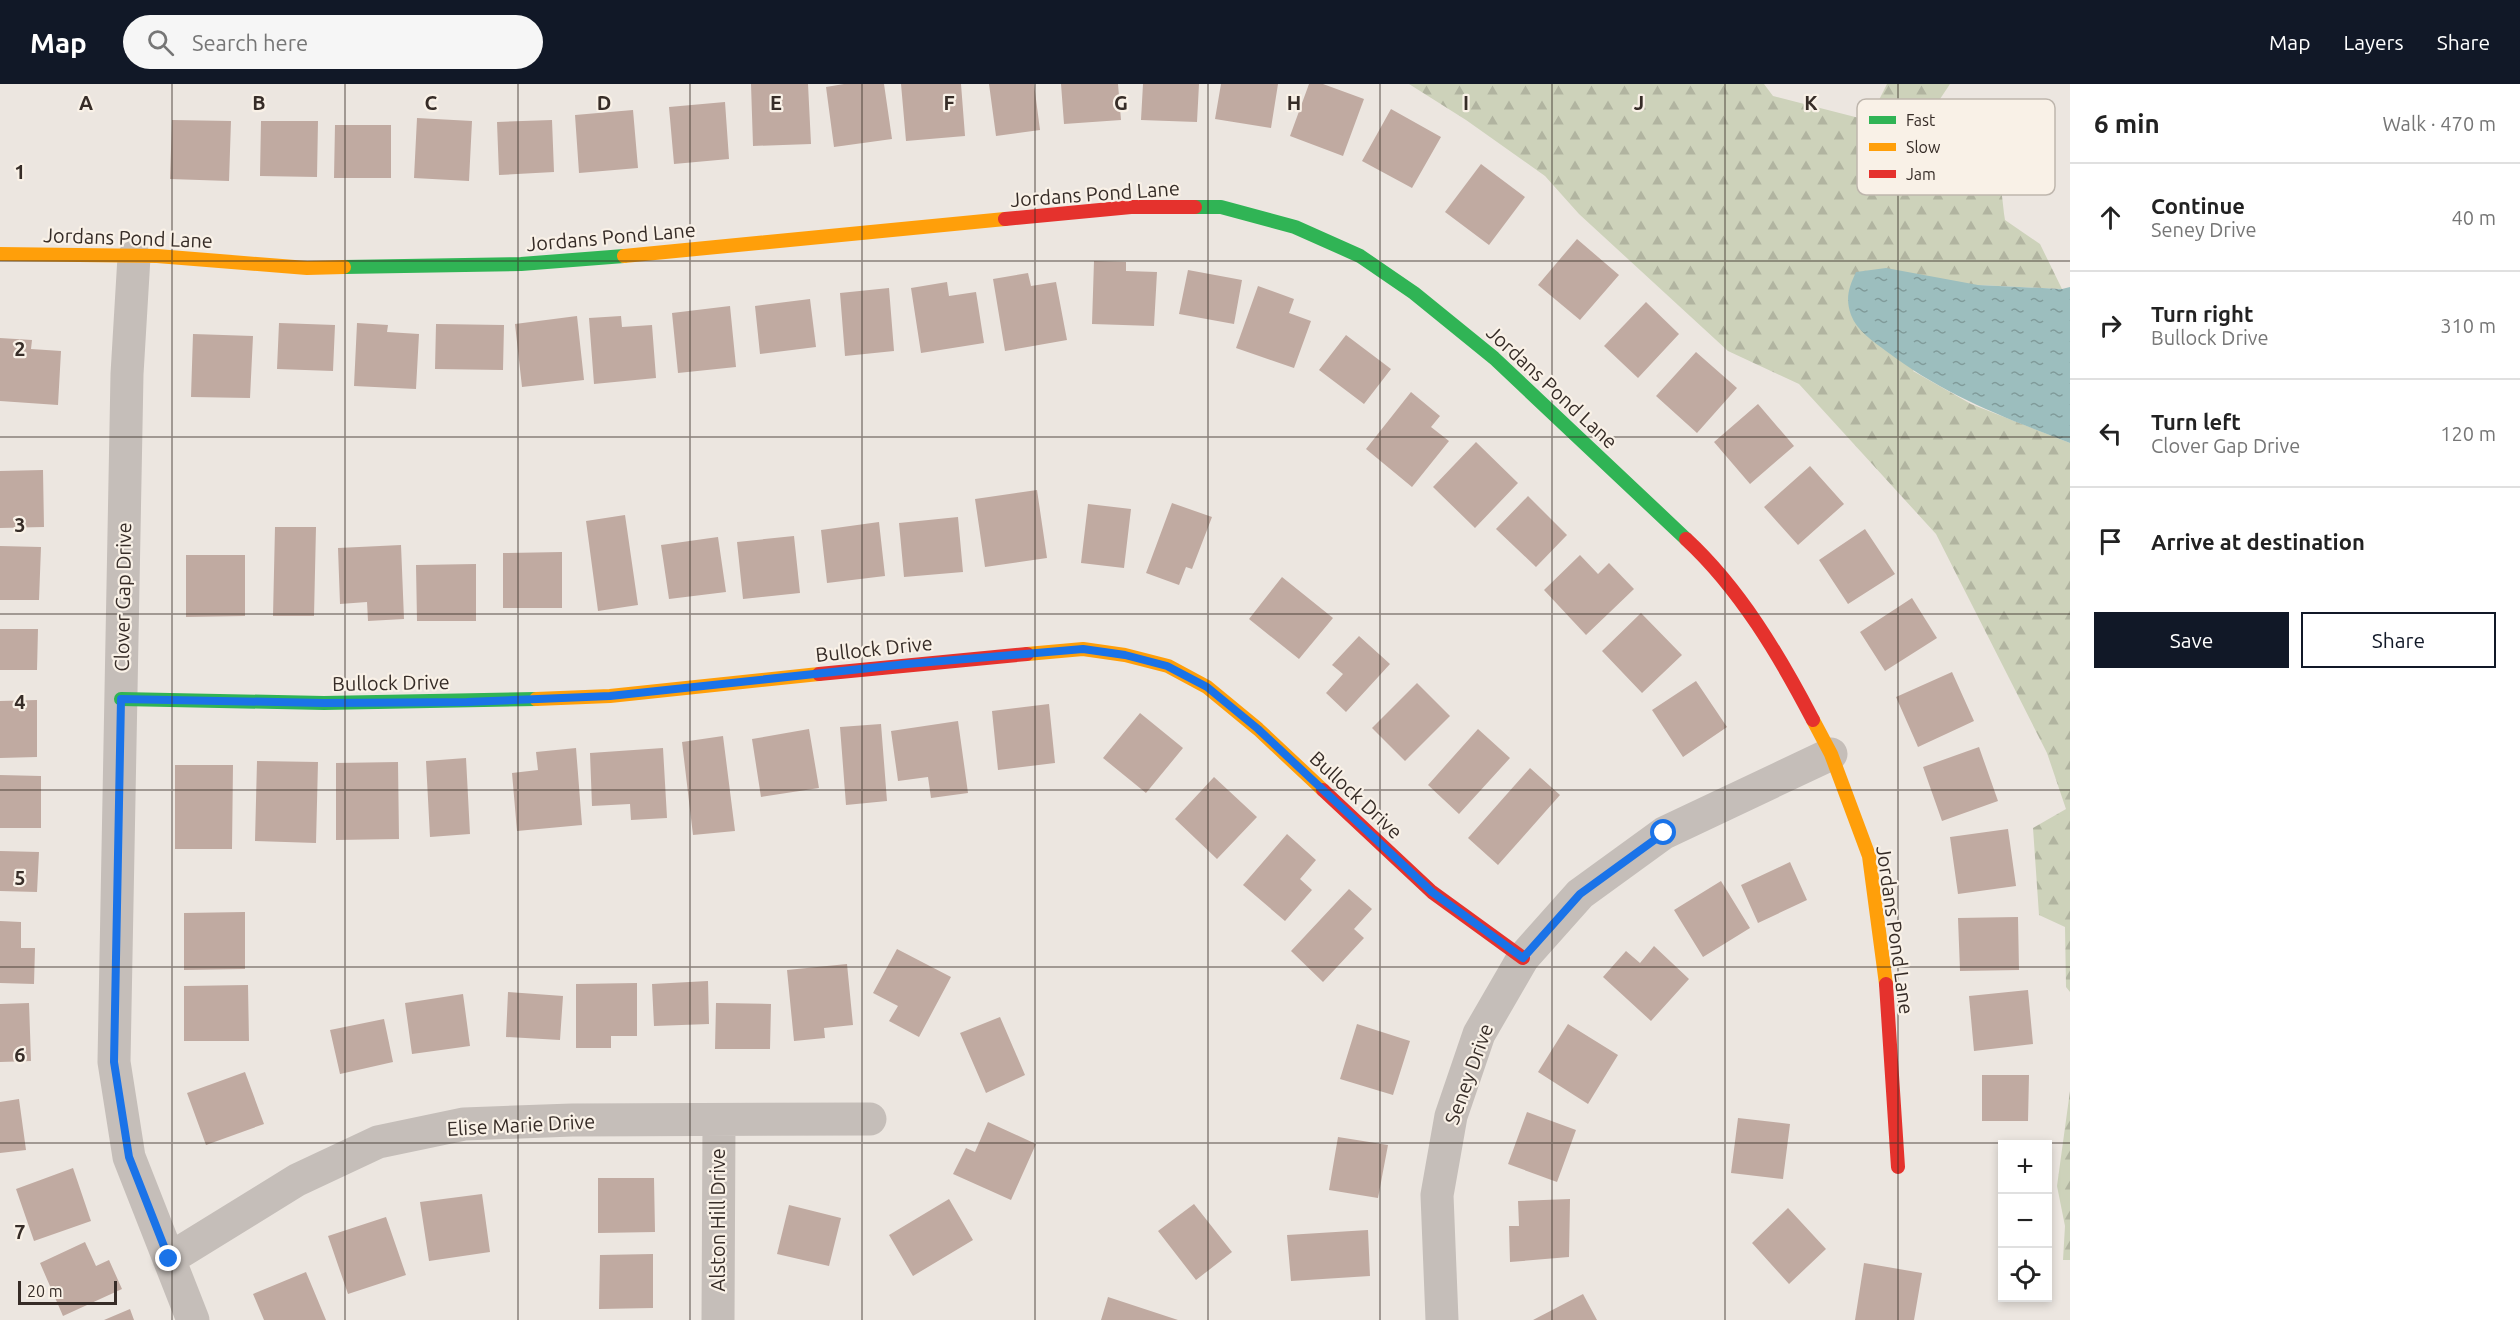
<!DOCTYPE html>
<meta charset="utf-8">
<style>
body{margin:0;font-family:Ubuntu,sans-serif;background:#f6f6f6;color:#222}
.controls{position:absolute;right:18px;bottom:18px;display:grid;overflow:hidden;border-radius:0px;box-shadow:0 3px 9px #0003}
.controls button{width:54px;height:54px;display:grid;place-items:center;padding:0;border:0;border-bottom:2px solid #e0e0e0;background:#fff;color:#222;font:30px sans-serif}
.scale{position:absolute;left:18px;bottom:15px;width:99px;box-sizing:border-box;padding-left:6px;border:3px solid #362c27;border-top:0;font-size:16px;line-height:21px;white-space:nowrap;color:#362c27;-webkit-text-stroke:4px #f9f1e7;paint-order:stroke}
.stop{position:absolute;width:18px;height:18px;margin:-14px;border:4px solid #1a73e8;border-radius:50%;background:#fff}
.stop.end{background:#1a73e8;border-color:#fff;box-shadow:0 2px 6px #0008}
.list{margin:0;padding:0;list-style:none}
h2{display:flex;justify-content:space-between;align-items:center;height:78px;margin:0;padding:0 24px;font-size:26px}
h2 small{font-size:20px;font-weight:400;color:#767676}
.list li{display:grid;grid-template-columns:39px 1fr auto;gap:18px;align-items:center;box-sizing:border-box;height:108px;padding:0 24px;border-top:2px solid #e0e0e0}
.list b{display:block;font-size:22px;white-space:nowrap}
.list p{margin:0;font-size:20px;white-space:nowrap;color:#767676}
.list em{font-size:20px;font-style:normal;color:#767676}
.actions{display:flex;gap:12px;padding:18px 24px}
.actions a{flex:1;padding:14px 0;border:2px solid #111827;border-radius:0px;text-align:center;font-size:21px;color:#111827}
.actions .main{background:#111827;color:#fff}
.icon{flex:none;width:33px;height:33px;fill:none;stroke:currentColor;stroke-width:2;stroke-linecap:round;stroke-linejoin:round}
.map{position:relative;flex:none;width:2070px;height:1236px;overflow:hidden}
header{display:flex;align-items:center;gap:36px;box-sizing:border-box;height:84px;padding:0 30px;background:#111827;color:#fff}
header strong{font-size:28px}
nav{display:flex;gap:33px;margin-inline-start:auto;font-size:21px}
.search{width:420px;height:54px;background:#f6f6f6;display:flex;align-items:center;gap:15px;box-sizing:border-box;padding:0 21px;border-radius:33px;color:#767676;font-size:22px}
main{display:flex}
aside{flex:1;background:#fff}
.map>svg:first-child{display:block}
.forest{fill:url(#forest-firs)}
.water{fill:url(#water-ripples)}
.building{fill:#c0aaa1}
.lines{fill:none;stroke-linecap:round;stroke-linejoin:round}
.street{stroke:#c5beb9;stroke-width:33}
.fast{stroke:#30b455;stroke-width:14}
.slow{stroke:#ff9f0a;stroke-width:14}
.jam{stroke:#e5322d;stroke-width:14}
.route{stroke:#1a73e8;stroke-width:8}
.grid{fill:none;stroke:#362c27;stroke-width:1.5;stroke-opacity:0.55}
.labels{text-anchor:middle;stroke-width:4.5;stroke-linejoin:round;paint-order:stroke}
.street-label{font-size:20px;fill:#362c27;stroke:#f9f1e7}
.key{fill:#f9f1e7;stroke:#beb6ad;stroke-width:1.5}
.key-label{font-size:16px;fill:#362c27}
.grid-label{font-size:20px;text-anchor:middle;font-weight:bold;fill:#362c27;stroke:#f9f1e7;stroke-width:4.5;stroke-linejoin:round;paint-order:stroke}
</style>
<header>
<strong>Map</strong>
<div class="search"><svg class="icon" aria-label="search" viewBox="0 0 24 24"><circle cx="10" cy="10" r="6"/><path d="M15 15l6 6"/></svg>Search here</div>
<nav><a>Map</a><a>Layers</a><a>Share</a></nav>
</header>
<main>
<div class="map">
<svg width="2070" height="1236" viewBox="0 0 2070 1236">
<defs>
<pattern id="forest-firs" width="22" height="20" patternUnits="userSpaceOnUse" patternTransform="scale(1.5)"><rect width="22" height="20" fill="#cdd2ba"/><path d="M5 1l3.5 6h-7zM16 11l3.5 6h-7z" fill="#b1b4a0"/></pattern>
<pattern id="water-ripples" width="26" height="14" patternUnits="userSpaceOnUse" patternTransform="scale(1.5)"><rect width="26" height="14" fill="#9cbebe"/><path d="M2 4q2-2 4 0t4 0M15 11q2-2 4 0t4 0" fill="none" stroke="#809b9a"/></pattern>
</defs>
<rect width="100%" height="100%" fill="#ece6e0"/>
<path class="forest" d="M1409 0H1764L1773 12 1863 35 1875 24 1887 0H1950L1926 36C1999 55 1997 67 2005 136L2040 160 2062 205 1978 201 1913 287 1971 320 2070 359V908L2066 903 2065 843 2039 831 2033 744 2066 725 2047 669 1936 450 1799 300 1728 267 1579 130 1545 92 1466 36Z
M2070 1007V1176H2063L2065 1142 2057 1102Z"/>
<path class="water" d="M1886 184 1978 201 2062 205 2070 203V359C2003 333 1944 311 1886 267 1873 257 1857 247 1851 231 1845 214 1849 203 1856 188Z"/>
<path class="building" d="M751 0H808L811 60 753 62Z
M844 0H884L892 55 834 63 826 3Z
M901 0H961L965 52 906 57Z
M989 0H1034L1040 46 996 52Z
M1061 0H1118L1121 36 1064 40Z
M1143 0H1199L1197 38 1141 36Z
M1221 0H1278L1271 44 1215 35Z
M1309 0H1323L1364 15 1343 72 1290 52Z
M725 18 729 75 674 80 669 23Z
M1391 25 1441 53 1412 104 1362 77Z
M633 26 638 84 579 89 575 31Z
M417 34 472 37 469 97 414 94Z
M172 36 231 37 229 97 170 95Z
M552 36 554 88 499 91 497 38Z
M261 37H318L317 93 260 92Z
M335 41H391V94H334Z
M1481 80 1525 113 1489 161 1445 128Z
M1577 155 1619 191 1580 236 1538 201Z
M1094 177 1126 178V187L1157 188 1154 242 1092 240Z
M1188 186 1242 196 1234 240 1179 230Z
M1028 189 1031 202 1056 198 1067 256 1005 267 993 195Z
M947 198 949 212 976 208 984 259 921 269 911 204Z
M1258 202 1294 215 1289 229 1311 237 1294 284 1236 264Z
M889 204 894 267 845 272 840 209Z
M810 215 816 263 760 270 755 222Z
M1646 218 1679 250 1638 294 1604 262Z
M730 222 736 283 678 289 672 229Z
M577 232 584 296 522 303 515 240Z
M621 232 622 243 652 241 656 294 594 300 589 234Z
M279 239 335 241 333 287 277 285Z
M357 239 388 241 387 248 419 250 416 305 354 302Z
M436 240 504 241 503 286 435 285Z
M193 250 253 252 250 314 191 313Z
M1346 251 1391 285 1364 320 1319 286Z
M0 254 32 256 31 265 61 267 58 321 0 317Z
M1696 268 1737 304 1697 349 1656 312Z
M1411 308 1440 332 1431 343 1449 357 1412 403 1366 365Z
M1758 320 1794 362 1750 400 1714 358Z
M1476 358 1518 399 1475 444 1433 403Z
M1810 382 1844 420 1798 461 1764 423Z
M43 386 44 443 0 444V387Z
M1037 406 1047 474 985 483 975 415Z
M1528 412 1567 451 1536 483 1496 445Z
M1172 419 1212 433 1192 485 1186 483 1179 501 1146 489Z
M1088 420 1131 425 1124 484 1081 479Z
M625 431 638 521 598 527 586 437Z
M958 433 963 488 904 493 899 439Z
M879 438 885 492 827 499 821 446Z
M275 443H316L314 532H273Z
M1865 445 1895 490 1848 520 1819 476Z
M794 452 800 509 743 515 737 458Z
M718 453 726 508 669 515 661 461Z
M401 461 404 535 368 537 367 518 340 520 338 464Z
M0 462 41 463 39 516H0Z
M562 468V524H503V469Z
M186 471H245V532L186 533Z
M1580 471 1598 490 1609 479 1634 505 1586 551 1544 506Z
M476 480V537H417L416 481Z
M1282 493 1333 534 1299 575 1249 535Z
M1912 514 1937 554 1885 587 1860 548Z
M1641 529 1682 571 1642 609 1602 567Z
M0 545H38L37 586H0Z
M1359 552 1390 580 1346 628 1326 609 1343 590 1332 581Z
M1952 588 1974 637 1918 663 1896 613Z
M1696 597 1727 643 1683 673 1652 626Z
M1417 599 1450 632 1405 677 1372 644Z
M37 616V673L0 674V617Z
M1049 620 1055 679 998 686 992 627Z
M1140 629 1183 664 1146 709 1103 674Z
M958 637 968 709 931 714 928 693 898 697 891 647Z
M881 640 887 717 846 721 840 643Z
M809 645 819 704 761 713 752 655Z
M1478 645 1510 674 1459 730 1428 701Z
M723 652 735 747 693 751 682 658Z
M1979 663 1998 717 1942 737 1923 683Z
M576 664 582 741 517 747 512 689 538 686 536 668Z
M663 664 667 734 631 736 630 720 592 722 590 669Z
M466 674 470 750 430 753 426 677Z
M257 677 318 678 316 759 255 757Z
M398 678 399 755 336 756V679Z
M175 681H233L232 765H175Z
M1530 684 1560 711 1498 781 1468 754Z
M0 691 41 692V744H0Z
M1214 693 1257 733 1217 775 1175 735Z
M2008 745 2016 802 1958 810 1950 753Z
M1287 750 1316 776 1300 795 1312 806 1285 837 1243 801Z
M0 767 39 768 37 808 0 807Z
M1790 778 1807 816 1758 839 1741 801Z
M1721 797 1750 844 1703 873 1674 826Z
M1349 805 1372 825 1354 845 1364 854 1323 898 1291 867Z
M245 828V885L184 886V829Z
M2018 833 2019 886 1960 887 1958 834Z
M0 837 21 838V864H35L34 900 0 899Z
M1654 862 1689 895 1651 937 1603 893 1626 867 1640 879Z
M897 865 951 893 919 953 889 937 898 922 873 909Z
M847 880 853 941 824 944 825 954 794 957 787 886Z
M708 897 709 940 654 942 652 900Z
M637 899V952H611V964H576V900Z
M248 901 249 957H184V902Z
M2028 906 2033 960 1974 967 1969 912Z
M508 908 563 912 560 956 506 953Z
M463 910 470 962 412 970 405 919Z
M29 919 31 977 0 978V920Z
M716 919 771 920 770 965H715Z
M1000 933 1025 991 986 1009 960 949Z
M384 935 393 978 340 990 330 946Z
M1357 940 1410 957 1393 1011 1340 995Z
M1568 940 1618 971 1588 1020 1538 988Z
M245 988 264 1040 206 1061 187 1009Z
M1982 991H2029L2028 1037H1982Z
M19 1015 26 1066 0 1069V1018Z
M1527 1028 1576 1046 1557 1098 1508 1080Z
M1738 1034 1790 1040 1783 1095 1731 1089Z
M988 1038 1036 1060 1011 1116 953 1090 966 1064 975 1068Z
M1338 1053 1388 1061 1378 1114 1329 1106Z
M73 1084 91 1137 34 1157 16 1105Z
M598 1094H654L655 1148 598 1149Z
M482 1110 490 1168 429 1177 420 1118Z
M949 1115 973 1156 913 1192 889 1151Z
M1570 1115 1569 1173 1510 1178 1509 1142H1519L1518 1117Z
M1194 1120 1232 1168 1196 1196 1158 1147Z
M789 1121 841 1134 829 1182 777 1170Z
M1788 1124 1826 1165 1789 1200 1752 1159Z
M386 1133 406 1191 348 1210 328 1152Z
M1368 1146 1370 1192 1291 1197 1287 1151Z
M85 1158 96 1182 109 1176 122 1205 63 1232 40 1179Z
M653 1170V1224L599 1225 600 1171Z
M1864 1179 1922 1189 1914 1236H1855Z
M306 1188 326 1236H264L253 1210Z
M1583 1210 1597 1236H1533Z
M1108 1213 1178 1236H1101Z
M130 1225 134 1236H104Z"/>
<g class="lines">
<path class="street" d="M134 173 127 290 114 978 129 1073 193 1236
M169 1175 297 1096 378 1058 464 1040 572 1036 870 1035
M718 1236 719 1037
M1442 1236 1437 1111 1451 1032 1479 950 1523 874 1580 810 1664 749 1831 670"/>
<path class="fast" d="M1195 123H1221L1295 143 1360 172 1414 209 1494 274 1686 455
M344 183 521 180 624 172
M121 615 324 619 536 615"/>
<path class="slow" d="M0 170 157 172 307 184 344 183
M624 172 1005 135
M1027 570 1083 565 1125 571 1168 582 1207 603 1258 645 1323 706
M536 615 610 612 819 590
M1813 636 1831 670 1869 772 1886 900"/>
<path class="jam" d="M1005 135 1131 123H1195
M1686 455C1740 505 1779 571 1813 636
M819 590 1027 570
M1323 706 1432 808 1523 874
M1886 900 1898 1083"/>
</g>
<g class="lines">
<path class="route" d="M169 1175 129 1073 114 978 121 615 324 619 467 618 610 612 907 580 1083 565 1125 571 1167 582 1207 603 1258 645 1432 808 1523 874 1580 810 1664 749"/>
</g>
<path class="grid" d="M172 0V1236M345 0V1236M518 0V1236M690 0V1236M862 0V1236M1035 0V1236M1208 0V1236M1380 0V1236M1552 0V1236M1725 0V1236M1898 0V1236M0 177H2070M0 353H2070M0 530H2070M0 706H2070M0 883H2070M0 1059H2070"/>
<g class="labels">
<g class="street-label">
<text transform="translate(1095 110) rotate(-4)" y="7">Jordans Pond Lane</text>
<text transform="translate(611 153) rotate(-5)" y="7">Jordans Pond Lane</text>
<text transform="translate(128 154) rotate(2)" y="7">Jordans Pond Lane</text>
<text transform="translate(1552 303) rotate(43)" y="7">Jordans Pond Lane</text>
<text transform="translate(123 513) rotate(-89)" y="7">Clover Gap Drive</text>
<text transform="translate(874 565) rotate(-6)" y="7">Bullock Drive</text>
<text transform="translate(391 599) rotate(-1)" y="7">Bullock Drive</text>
<text transform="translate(1356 711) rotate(43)" y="7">Bullock Drive</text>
<text transform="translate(1895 846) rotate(82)" y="7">Jordans Pond Lane</text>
<text transform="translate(1469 990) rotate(-70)" y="7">Seney Drive</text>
<text transform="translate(521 1041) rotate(-3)" y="7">Elise Marie Drive</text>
<text transform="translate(718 1136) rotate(-90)" y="7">Alston Hill Drive</text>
</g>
</g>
<rect x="1857" y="15" width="198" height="96" rx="9" class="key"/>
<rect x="1869" y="32" width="27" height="8" fill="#30b455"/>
<rect x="1869" y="59" width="27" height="8" fill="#ff9f0a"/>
<rect x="1869" y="86" width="27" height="8" fill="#e5322d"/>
<g class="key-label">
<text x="1906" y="42">Fast</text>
<text x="1906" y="69">Slow</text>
<text x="1906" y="96">Jam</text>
</g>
<g class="grid-label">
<text x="86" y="26">A</text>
<text x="259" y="26">B</text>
<text x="431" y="26">C</text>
<text x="604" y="26">D</text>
<text x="776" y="26">E</text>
<text x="949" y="26">F</text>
<text x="1121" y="26">G</text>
<text x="1294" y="26">H</text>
<text x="1466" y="26">I</text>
<text x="1639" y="26">J</text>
<text x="1811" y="26">K</text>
<text x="20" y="95">1</text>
<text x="20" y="272">2</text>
<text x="20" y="448">3</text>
<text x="20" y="625">4</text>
<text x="20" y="801">5</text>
<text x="20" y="978">6</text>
<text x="20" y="1155">7</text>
</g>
</svg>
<div class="controls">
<button>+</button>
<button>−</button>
<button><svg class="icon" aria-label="locate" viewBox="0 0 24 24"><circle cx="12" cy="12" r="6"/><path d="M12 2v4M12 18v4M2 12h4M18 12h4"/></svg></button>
</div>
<div class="scale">20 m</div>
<div class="stop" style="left:1664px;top:749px"></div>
<div class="stop end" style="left:169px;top:1175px"></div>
</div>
<aside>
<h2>6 min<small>Walk · 470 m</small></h2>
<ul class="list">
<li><svg class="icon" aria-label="ahead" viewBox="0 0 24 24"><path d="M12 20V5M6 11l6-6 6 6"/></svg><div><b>Continue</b><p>Seney Drive</p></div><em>40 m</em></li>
<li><svg class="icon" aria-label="right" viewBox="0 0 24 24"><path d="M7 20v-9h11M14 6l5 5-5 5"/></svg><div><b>Turn right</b><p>Bullock Drive</p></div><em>310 m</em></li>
<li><svg class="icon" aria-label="left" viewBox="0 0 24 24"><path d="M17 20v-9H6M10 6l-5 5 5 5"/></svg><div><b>Turn left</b><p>Clover Gap Drive</p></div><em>120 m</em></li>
<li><svg class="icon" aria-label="arrive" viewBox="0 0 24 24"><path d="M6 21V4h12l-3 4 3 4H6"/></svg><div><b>Arrive at destination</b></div></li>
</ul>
<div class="actions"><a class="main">Save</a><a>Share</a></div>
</aside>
</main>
